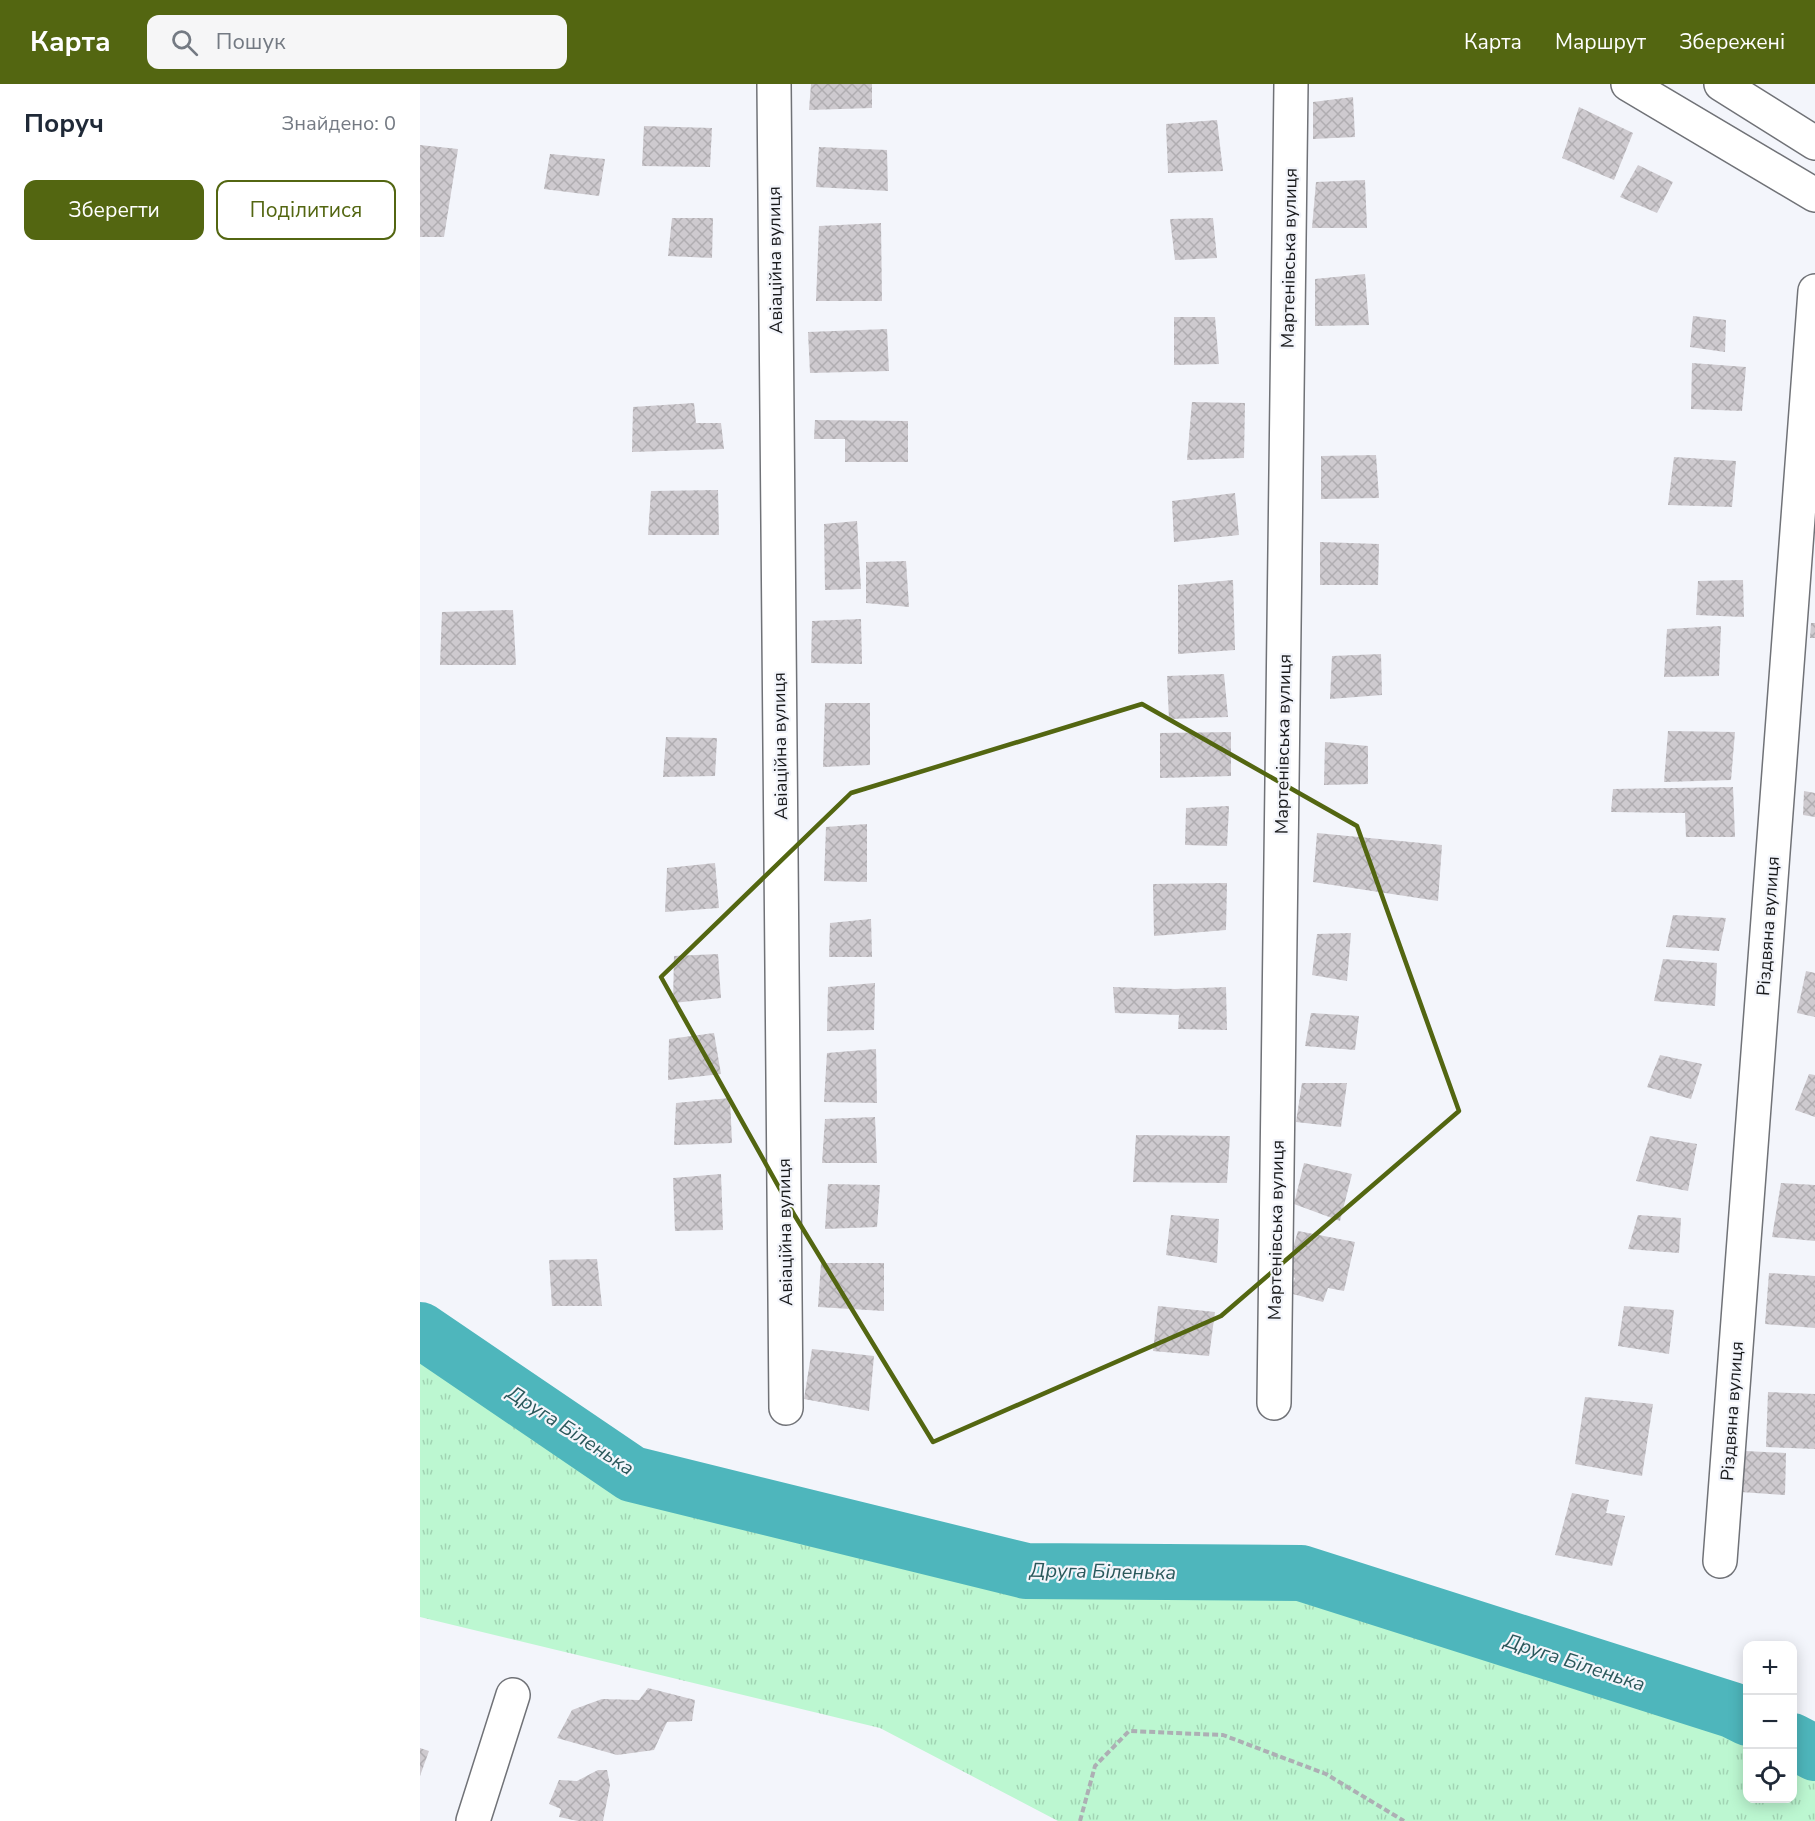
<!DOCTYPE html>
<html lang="uk">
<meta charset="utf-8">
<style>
body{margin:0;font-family:"Nunito Sans",sans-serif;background:#f6f6f7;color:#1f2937}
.controls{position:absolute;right:18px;bottom:18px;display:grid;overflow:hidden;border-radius:12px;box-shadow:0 3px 15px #0003}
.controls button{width:54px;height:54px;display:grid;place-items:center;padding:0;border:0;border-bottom:2px solid #e0e1e3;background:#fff;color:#1f2937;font:30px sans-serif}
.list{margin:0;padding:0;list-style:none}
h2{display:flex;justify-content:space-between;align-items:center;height:78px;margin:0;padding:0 24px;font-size:26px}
h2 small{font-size:20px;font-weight:400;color:#747a83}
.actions{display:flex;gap:12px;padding:18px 24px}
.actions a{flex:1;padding:14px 0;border:2px solid #536611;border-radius:12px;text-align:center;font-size:21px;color:#536611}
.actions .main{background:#536611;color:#fff}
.icon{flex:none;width:33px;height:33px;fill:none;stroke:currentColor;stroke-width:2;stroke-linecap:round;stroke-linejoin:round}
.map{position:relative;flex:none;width:1395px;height:1737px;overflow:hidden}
header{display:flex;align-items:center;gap:36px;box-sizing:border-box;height:84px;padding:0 30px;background:#536611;color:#fff}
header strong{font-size:28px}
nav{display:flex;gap:33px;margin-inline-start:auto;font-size:21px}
.search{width:420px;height:54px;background:#f6f6f7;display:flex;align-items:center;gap:15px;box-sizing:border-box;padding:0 21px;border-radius:12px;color:#747a83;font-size:22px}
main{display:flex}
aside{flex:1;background:#fff}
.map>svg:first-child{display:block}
.grass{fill:url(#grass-tufts)}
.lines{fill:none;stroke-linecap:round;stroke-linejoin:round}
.river{stroke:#4eb6bc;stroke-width:56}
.building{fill:url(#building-cross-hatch)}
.minor-casing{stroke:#707277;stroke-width:36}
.path{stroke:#adafb4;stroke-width:4;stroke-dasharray:6 3;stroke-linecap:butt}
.minor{stroke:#fff;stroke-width:33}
.marked{fill:none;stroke:#536611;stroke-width:4.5;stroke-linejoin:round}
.labels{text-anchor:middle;stroke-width:4.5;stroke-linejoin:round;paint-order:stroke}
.street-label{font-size:18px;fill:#191a1c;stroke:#f3f5fb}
.water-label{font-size:20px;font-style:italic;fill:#2a585b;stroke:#f3f5fb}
</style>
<header>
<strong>Карта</strong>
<div class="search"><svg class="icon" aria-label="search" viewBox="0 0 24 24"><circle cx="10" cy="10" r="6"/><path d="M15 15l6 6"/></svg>Пошук</div>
<nav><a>Карта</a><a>Маршрут</a><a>Збережені</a></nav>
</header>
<main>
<aside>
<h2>Поруч<small>Знайдено: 0</small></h2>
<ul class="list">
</ul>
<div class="actions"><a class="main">Зберегти</a><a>Поділитися</a></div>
</aside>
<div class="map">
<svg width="1395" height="1737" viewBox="0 0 1395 1737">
<defs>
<pattern id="grass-tufts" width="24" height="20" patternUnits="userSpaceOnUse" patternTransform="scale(1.5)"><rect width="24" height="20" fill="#bcf7d1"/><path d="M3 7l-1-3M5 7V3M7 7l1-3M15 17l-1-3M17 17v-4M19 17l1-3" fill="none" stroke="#a1d3b3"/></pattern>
<pattern id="building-cross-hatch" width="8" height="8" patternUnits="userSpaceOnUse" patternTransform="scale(1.5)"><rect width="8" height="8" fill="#cecacf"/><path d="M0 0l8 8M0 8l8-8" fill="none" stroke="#b0adb1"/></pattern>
</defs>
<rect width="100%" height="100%" fill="#f3f5fb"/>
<path class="grass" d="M0 1246 212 1390 606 1487 881 1489 1312 1626 1327 1634 1328 1714H1372L1373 1657 1395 1669V1737H638L460 1644 0 1533Z"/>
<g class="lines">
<path class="river" d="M0 1246 212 1390 606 1487 881 1489 1312 1626 1328 1634
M1372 1657 1395 1669"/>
</g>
<path class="building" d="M391 0H452V24L389 26Z
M933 13 935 53 893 55V18Z
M1159 23 1213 49 1194 96 1142 74Z
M797 36 803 87 748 89 746 40Z
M224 42 292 44 290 83 222 82Z
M0 61 38 65 24 153H0Z
M399 63 467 66 468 107 396 103Z
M130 70 185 75 179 112 124 105Z
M1218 81 1253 98 1237 129 1200 113Z
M945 96 947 144H892L896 98Z
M252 134H293L292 174 248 172Z
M793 134 797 174 755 176 750 135Z
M461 139 462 217H396L399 142Z
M945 190 949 241 895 242V195Z
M1273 232 1306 236 1305 268 1270 263Z
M754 233H795L799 280 754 281Z
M467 245 469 287 390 289 388 248Z
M1272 279 1326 283 1322 327 1271 325Z
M772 318 825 319 824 374 767 376Z
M274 319 276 339H301L304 365 212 368 213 323Z
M395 336 488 337V378H425V355H394Z
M956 371 959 414 901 415V372Z
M1254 373 1316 377 1312 423 1248 421Z
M298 406 299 451H228L231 407Z
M815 409 819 451 754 458 752 417Z
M437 437 441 505 405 506 404 440Z
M900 458 959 460 958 501H900Z
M486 477 489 523 446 519V478Z
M813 496 815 566 758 570V501Z
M1323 496 1324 533 1276 531 1278 497Z
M93 526 96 581H20L22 528Z
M441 535 442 580 391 579 392 537Z
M1391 539H1395V554H1390Z
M1301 542 1299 592 1244 593 1247 545Z
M961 570 962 611 910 615 912 572Z
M804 590 808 633 749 635 747 592Z
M405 619H450V681L403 683Z
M1248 647 1315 648 1311 696 1244 698Z
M811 648V692L740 694V649Z
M246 653 297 654 295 692 243 693Z
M905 658 948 662V700L904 701Z
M1313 703 1315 753H1266L1265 729 1191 728 1193 705Z
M1384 707 1395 709V733L1383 731Z
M809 722 807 762 765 761 766 724Z
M447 740V798L404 797 406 743Z
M897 749 1022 761 1018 817 893 798Z
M295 779 299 824 245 828 247 784Z
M807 799 806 846 734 852 733 800Z
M1253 831 1306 834 1299 867 1246 863Z
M451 835 452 873H409L410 839Z
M931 849 927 897 892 891 897 850Z
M298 870 301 914 253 919 254 872Z
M1243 875 1297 879 1295 922 1234 917Z
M1386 887 1395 889V933L1377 929Z
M455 899 454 946 407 947 408 903Z
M693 903 755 905 806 903 807 946 758 945 759 931 695 929Z
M891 929 939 932 935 966 885 962Z
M294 949 301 990 248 996 249 955Z
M456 965 457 1019 404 1018 407 969Z
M1240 971 1282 980 1271 1015 1227 1003Z
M1389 990 1395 991V1033L1375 1026Z
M882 999H927L921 1043 876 1038Z
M310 1014 312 1059 254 1061 256 1019Z
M455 1033 457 1079H402L405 1035Z
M716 1051 810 1052 807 1099 713 1098Z
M1230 1052 1277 1060 1268 1107 1216 1097Z
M884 1079 932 1090 920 1137 874 1120Z
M301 1090 303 1146 255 1147 253 1094Z
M1361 1099 1395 1101V1157L1352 1153Z
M408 1100 460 1101 457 1143 405 1145Z
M751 1131 799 1135 797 1179 746 1171Z
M1218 1131 1261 1134 1259 1169 1208 1165Z
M878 1147 935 1158 924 1207 908 1204 903 1218 869 1209 875 1194 865 1190Z
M177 1175 182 1222H132L129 1176Z
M401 1179H464V1227L398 1223Z
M1349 1189 1395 1192V1244L1345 1240Z
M738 1222 795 1228 789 1272 733 1267Z
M1204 1222 1254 1226 1249 1270 1198 1262Z
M392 1265 454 1272 449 1327 384 1315Z
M1348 1308 1395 1310V1365L1346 1363Z
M1165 1313 1233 1320 1222 1392 1155 1380Z
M1325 1367 1366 1369 1365 1411 1321 1408Z
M1152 1409 1189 1416 1186 1429 1205 1432 1192 1482 1135 1471Z
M228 1604 275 1616 272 1637 247 1638 234 1666 197 1671 137 1654 152 1626 182 1615 219 1616Z
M0 1664 9 1667 0 1692Z
M178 1686H187L190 1701 183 1737H158L139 1733 141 1725 129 1720 139 1696 157 1697Z"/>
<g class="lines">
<defs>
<path id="minor" d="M354 0 366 1324
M1208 0 1395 111
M1301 0 1395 59
M854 1319 871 0
M1300 1477 1395 207
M53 1737 93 1611"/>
</defs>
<use href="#minor" class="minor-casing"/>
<path class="path" d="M660 1737 675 1682 709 1647 803 1651 906 1690 984 1737"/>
<use href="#minor" class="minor"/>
</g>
<path class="marked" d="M722 620 937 742 1039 1027 801 1232 513 1358 375 1132 241 893 431 709Z"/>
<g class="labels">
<g class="street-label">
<text transform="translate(869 174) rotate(-89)" y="6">Мартенівська вулиця</text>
<text transform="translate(355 176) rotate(-91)" y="6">Авіаційна вулиця</text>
<text transform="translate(863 660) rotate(-89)" y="6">Мартенівська вулиця</text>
<text transform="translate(360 662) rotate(-91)" y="6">Авіаційна вулиця</text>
<text transform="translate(1348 842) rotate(-86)" y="6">Різдвяна вулиця</text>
<text transform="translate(856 1146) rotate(-89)" y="6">Мартенівська вулиця</text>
<text transform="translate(365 1148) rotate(-91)" y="6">Авіаційна вулиця</text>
<text transform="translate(1312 1327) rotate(-86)" y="6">Різдвяна вулиця</text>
</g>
<g class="water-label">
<text transform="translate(151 1346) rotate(33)" y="7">Друга Біленька</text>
<text transform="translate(683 1487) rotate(1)" y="7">Друга Біленька</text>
<text transform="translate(1155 1578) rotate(18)" y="7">Друга Біленька</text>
</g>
</g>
</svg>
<div class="controls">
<button>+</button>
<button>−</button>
<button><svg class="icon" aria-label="locate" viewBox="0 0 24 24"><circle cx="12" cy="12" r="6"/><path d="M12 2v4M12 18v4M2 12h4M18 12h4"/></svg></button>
</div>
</div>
</main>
